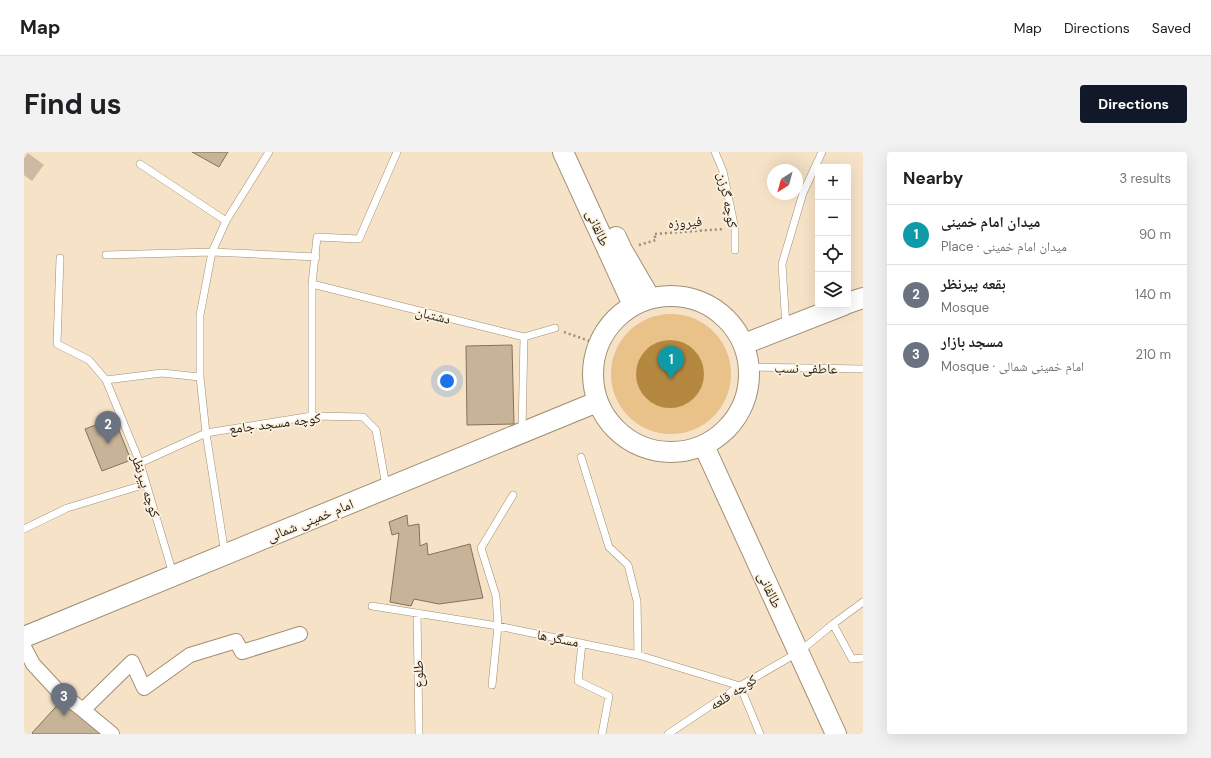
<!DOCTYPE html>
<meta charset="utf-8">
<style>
body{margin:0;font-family:"DM Sans","Noto Naskh Arabic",sans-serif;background:#f2f2f2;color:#202124}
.controls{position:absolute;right:12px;top:12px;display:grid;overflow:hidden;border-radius:4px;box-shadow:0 4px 16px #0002}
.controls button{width:36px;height:36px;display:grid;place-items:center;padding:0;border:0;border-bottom:1px solid #e0e0e0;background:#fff;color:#202124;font:20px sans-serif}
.compass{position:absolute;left:743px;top:12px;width:36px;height:36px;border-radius:50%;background:#fff;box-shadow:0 4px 16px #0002;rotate:216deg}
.you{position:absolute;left:423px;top:229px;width:14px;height:14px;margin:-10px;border:3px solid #fff;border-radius:50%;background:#1a73e8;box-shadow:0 0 0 6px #1a73e833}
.badge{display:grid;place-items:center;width:26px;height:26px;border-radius:50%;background:#111827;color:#fff;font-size:13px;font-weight:700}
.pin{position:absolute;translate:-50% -33px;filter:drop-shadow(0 1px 2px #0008)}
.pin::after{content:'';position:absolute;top:21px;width:14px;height:12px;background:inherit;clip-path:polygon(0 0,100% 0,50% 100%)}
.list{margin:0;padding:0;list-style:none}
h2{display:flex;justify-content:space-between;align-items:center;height:52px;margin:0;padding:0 16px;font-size:17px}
h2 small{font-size:13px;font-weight:400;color:#757577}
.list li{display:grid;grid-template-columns:26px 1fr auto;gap:12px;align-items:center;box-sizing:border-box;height:60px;padding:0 16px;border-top:1px solid #e0e0e0}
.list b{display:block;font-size:15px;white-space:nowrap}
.list p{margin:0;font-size:13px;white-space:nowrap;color:#757577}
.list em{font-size:13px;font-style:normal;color:#757577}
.icon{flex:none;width:22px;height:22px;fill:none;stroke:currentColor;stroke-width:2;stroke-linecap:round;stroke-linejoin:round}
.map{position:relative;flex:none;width:839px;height:582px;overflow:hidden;border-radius:4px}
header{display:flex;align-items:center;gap:24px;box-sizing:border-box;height:56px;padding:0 20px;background:#fff;border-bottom:1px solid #e0e0e0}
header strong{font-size:19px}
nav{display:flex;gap:22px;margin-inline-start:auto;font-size:14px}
.intro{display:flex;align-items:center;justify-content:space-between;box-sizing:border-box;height:96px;padding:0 24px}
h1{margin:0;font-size:28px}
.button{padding:10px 18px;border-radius:4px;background:#111827;color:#fff;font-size:14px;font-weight:700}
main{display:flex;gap:24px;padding:0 24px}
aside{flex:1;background:#fff;border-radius:4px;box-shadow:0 4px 16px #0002}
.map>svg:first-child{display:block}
.green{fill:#e8c289}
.water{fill:#b58840}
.building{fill:#c7b498;stroke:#847259}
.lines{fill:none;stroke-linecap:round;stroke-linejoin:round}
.secondary-tunnel{stroke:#ccbba2;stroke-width:20;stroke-dasharray:20 10;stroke-linecap:butt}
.lane-casing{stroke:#a18f74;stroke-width:8}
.street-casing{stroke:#a18f74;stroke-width:16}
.secondary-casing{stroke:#a18f74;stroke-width:22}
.path{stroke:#9b8d78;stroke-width:2.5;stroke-dasharray:2 3;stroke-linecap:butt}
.lane{stroke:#fff;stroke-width:7}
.street{stroke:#fff;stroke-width:14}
.secondary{stroke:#fff;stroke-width:20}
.labels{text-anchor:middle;stroke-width:3.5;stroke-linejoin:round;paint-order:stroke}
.street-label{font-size:14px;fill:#251e13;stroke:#fdf1e0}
</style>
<header>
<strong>Map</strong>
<nav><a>Map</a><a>Directions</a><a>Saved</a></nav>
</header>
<div class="intro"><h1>Find us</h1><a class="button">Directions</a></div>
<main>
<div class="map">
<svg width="839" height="582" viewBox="0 0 839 582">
<rect width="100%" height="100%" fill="#f6e2c6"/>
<path class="green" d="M587 222a60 60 0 1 1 120 0a60 60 0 1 1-120 0Z"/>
<path class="water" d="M612 222a34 34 0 1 1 68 0a34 34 0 1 1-68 0Z"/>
<path class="building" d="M168 0H204L195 15Z
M488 193 490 272 443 273 442 194Z
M90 266 107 308 78 319 61 277Z
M383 363 384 374 395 372 396 394 403 391 404 403 446 392 459 446 415 452 390 447 387 454 366 450 375 381 368 383 365 370Z
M39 547 76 581 74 582H9L8 581Z"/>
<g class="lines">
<path class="secondary-tunnel" d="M0 23 17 0"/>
<defs>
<path id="lane" d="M691 0 699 19 711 77V98
M116 12 202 69
M82 103 188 100 292 105
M36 106 33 192 65 208 82 228 116 311 149 422
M288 132 500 185 531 176
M762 175 758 112 779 41 798 0
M726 215 839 217
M82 228 138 221 176 225
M288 264V132L293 85 335 87 373 0
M498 279 500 185
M557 305 585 395 604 413 613 449 614 503
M116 311 182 281 288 264 339 265 352 278 362 334
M0 377 43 356 122 332
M201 402 182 281 176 225V163L188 100 202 69 245 0
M348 454 474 474 614 503 716 534
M393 461 395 582
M809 472 828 507 839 506
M558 491 554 529 585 544 578 582
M468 533 474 474 472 444 457 396 489 343
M716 534 736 582
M644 582 716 534 775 500 809 472 839 450"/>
<path id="street" d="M0 495 9 512 34 539 59 558 108 510 120 536 166 503 212 489 218 500 276 482
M59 558 88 582"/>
<path id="secondary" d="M539 0 609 153
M592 85 598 98 626 146
M569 222a78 78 0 1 1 156 0a78 78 0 1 1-156 0Z
M824 151 839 146
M720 192 820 153
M680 294 812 582
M0 485 573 250"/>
</defs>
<use href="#lane" class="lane-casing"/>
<use href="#street" class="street-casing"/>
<use href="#secondary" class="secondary-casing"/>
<path class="path" d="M615 93 632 88 630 82 700 77
M540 180 574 192"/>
<use href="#lane" class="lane"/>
<use href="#street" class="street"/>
<use href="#secondary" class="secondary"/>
</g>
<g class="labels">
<g class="street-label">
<text transform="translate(704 48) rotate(79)" y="5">کوچه گرزن</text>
<text transform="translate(661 70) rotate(-4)" y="5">فیروزه</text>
<text transform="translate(574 76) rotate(66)" y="5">طالقانی</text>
<text transform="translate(409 163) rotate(14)" y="5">دشتبان</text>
<text transform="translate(782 216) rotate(1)" y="5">عاطفی نسب</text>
<text transform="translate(251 271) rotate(-7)" y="5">کوچه مسجد جامع</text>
<text transform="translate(122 334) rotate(72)" y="5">کوچه پیرنظر</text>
<text transform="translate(286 368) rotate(-22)" y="5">امام خمینی شمالی</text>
<text transform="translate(746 438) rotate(65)" y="5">طالقانی</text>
<text transform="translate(534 486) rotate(11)" y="5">مسگر ها</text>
<text transform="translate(394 522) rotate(-91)" y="5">طلوع</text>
<text transform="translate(709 540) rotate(-33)" y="5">کوچه قلعه</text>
</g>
</g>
</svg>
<div class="controls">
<button>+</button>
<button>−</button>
<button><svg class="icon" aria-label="locate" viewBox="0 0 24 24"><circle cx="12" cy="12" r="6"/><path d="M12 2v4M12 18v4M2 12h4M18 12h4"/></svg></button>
<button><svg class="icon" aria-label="layers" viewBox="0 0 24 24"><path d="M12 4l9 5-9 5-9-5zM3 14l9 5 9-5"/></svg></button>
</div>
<svg class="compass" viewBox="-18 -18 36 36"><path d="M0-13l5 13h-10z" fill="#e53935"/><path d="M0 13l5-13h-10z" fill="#757577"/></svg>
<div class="you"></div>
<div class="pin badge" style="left:647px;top:227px;background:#0f9aa8">1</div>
<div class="pin badge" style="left:84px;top:292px;background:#6b7280">2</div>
<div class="pin badge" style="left:40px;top:564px;background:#6b7280">3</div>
</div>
<aside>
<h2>Nearby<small>3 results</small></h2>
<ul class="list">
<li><span class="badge" style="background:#0f9aa8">1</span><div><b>میدان امام خمینی</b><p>Place · میدان امام خمینی</p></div><em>90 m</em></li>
<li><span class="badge" style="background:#6b7280">2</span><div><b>بقعه پیرنظر</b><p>Mosque</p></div><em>140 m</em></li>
<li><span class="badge" style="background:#6b7280">3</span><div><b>مسجد بازار</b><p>Mosque · امام خمینی شمالی</p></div><em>210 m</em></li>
</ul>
</aside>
</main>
